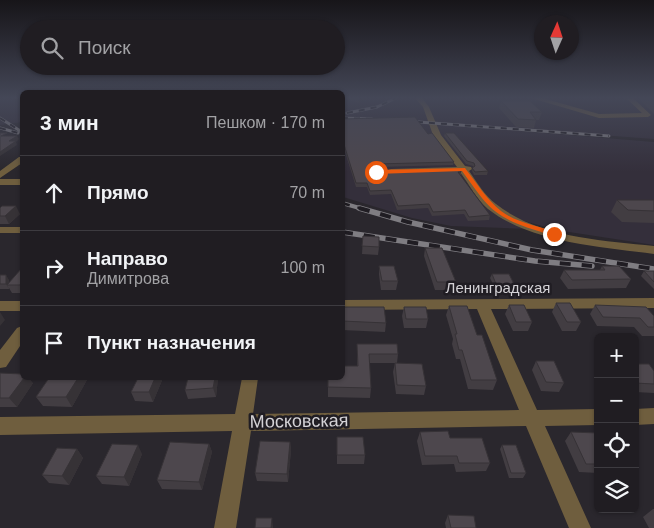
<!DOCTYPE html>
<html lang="ru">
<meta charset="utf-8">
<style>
body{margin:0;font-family:Helvetica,sans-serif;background:#28262a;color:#f1f3f6}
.controls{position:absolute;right:15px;bottom:15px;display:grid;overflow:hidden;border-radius:8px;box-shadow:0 1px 4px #0004}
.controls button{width:45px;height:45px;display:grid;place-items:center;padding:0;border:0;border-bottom:1px solid #3d3b40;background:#201d22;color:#f1f3f6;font:25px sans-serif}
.compass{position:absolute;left:534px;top:15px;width:45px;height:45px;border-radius:50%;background:#201d22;box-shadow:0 1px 4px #0004;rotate:3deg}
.stop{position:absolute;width:15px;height:15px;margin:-11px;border:4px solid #ea580c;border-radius:50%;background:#fff}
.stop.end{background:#ea580c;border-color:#fff;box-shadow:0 1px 5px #0008}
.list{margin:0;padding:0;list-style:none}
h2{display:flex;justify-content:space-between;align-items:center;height:65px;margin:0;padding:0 20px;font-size:21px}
h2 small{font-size:16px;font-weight:400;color:#a2a2a5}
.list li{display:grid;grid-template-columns:32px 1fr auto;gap:15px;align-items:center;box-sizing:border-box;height:75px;padding:0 20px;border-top:1px solid #3d3b40}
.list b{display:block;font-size:19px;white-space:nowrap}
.list p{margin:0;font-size:16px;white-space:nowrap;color:#a2a2a5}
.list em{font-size:16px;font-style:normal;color:#a2a2a5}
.icon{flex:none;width:28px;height:28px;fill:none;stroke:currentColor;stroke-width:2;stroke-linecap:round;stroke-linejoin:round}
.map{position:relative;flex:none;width:654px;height:528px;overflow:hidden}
.search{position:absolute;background:#201d22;box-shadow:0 1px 4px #0004;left:20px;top:20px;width:325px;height:55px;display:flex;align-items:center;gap:12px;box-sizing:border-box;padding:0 18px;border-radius:28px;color:#a2a2a5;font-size:19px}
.panel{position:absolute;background:#201d22;box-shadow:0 1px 4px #0004;left:20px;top:90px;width:325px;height:290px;border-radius:8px}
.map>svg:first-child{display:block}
.built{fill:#342f3b}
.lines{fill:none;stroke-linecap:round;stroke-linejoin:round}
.minor{fill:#6f5e3e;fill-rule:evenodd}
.rail-far2-casing{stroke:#7f7d82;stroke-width:3}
.rail-far1-casing{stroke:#7f7d82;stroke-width:4}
.rail-casing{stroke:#7f7d82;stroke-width:5.5}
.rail-far2{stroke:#201d23;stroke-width:2;stroke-dasharray:6;stroke-linecap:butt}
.rail-far1{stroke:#201d23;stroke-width:2.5;stroke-dasharray:8;stroke-linecap:butt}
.rail{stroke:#201d23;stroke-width:4;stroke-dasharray:11;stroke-linecap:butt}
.wall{fill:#423d42}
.shaded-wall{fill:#363236}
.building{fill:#4d474d;stroke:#363236}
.route{fill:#ea580c}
.labels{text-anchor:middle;stroke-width:5;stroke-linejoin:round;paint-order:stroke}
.street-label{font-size:15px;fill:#d4d2d6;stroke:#201d23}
.near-street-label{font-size:18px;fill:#d4d2d6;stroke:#201d23}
</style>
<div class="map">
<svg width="654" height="528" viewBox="0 0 654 528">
<rect width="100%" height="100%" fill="#2a272d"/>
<path class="built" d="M0 98H22V122L0 125Z
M342 98H654V139L343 116Z
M342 119 430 124 488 205 529 229 451 226 412 218 343 197Z
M435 124 654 142V245L556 230 517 219 494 205 439 135Z"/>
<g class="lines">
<path class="minor" d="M415 98H422L429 107 441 135 465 166 471 167 472 169 469 171C477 182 485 196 496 204 539 238 602 240 654 246V254C602 247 531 243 488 209 477 200 469 184 460 172L388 174V170L391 169 457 167 433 135 423 107Z
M531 98H542L599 114 642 113 627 99 633 98 651 115 648 117 599 118Z
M19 157H22V163L0 178V171Z
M0 179H22V185H0Z
M0 227H22V233H0Z
M654 298V308L491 309 537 410 598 409V425L545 426 591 528H569L526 426 251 431 236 528H214L232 431 0 435V417L235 414 242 378H258L253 414 519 410 477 309 342 310V300Z
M0 301H22V311H0Z
M22 326V343L6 367 0 368V350L17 328Z
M654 408V424L635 425V409Z"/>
<defs>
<path id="rail-far2" d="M347 113 377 107 396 98
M0 118 22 132
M342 118 372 119
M405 121 609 136
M0 128 18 133"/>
<path id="rail-far1" d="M342 203 363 209"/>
<path id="rail" d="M359 208 408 222 532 250 654 269
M342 232 535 261 592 266"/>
</defs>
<use href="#rail-far2" class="rail-far2-casing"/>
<use href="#rail-far1" class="rail-far1-casing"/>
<use href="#rail" class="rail-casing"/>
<use href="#rail-far2" class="rail-far2"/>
<use href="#rail-far1" class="rail-far1"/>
<use href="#rail" class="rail"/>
</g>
<path class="wall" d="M342 98H369L359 103Z
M641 98H654V114L640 100Z
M501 101 542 112 539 120H536L534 128 516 127 499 108Z
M342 119 428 134 454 162 453 165 376 167 372 169V172H461V176L490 215 489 220 468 221 464 214 432 216 428 208 397 210 391 194 370 195 367 187H356L342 142Z
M445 133 488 171 487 175H474L472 171 473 166 466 164 444 136Z
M617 200H654V223L622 222 611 212Z
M0 208 20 214 9 224H0Z
M363 236 379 247 378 255 362 254Z
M425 248 456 282 454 290H435L424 256Z
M379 266 398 281 396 290H381L379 275Z
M602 266 631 279 626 288 568 289 560 278 564 270H600Z
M22 268V293H12L9 288V289H0V275L9 280V283Z
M644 271H654V289L641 276Z
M492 274 514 284 512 288H495L490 278Z
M556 303 581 322 576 331H562L552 312Z
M509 305 532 322 528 331H513L505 314Z
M595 305 654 316V336H642L634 327 597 326 590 314Z
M449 306 477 335 497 380 493 390 468 389 460 359H456L452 344 453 339 446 315Z
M342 307 386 323 385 332 342 330Z
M404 307 428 319 426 328H404L402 316Z
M357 344 398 354 397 363 426 386 424 395 396 394 393 372 395 363H369L371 388 370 398 328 397V378L357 366Z
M536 361 564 383 559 392 541 391 532 370Z
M635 364 654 371V393L635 392Z
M0 373 33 383 17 407H0Z
M49 378H88L72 407 43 406 36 397Z
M163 378 153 402 135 401 131 392Z
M188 378H218L216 397 188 399 185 390Z
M420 432 450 438 490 463 486 471 456 472 454 464 422 465 417 441Z
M571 432 598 433V473L579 472 565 441Z
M337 437 365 455 364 464H337Z
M290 442 291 450 288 482 257 481 255 473Z
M209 444 212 452 202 490 162 489 157 480Z
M502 445 526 473 523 478H509L500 449Z
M77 449 83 458 69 485 49 483 42 475Z
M142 454 129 486 102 484 96 476Z
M653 509H654V528H649L643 517Z
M448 515 476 528H446L445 523Z"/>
<path class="shaded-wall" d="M13 98H22V102L15 103Z
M359 98H369L359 103Z
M17 136 19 139 16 142 17 145 0 156V152L9 141Z
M376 164V167L371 169 372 165Z
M16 206 20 214 9 224 5 216Z
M6 275 9 280V285H7L9 289 6 284Z
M0 312 5 320 0 326Z
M24 378H29L33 383 17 407 9 398Z
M78 378H88L72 407 66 397Z
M155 378H163L153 402 149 392Z
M215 378H218L216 397 213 388Z
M290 442 291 450 288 482 287 474Z
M209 444 212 452 202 490 199 482Z
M138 445 142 454 129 486 124 477Z
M77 449 83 458 69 485 62 476Z
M272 518 273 526V528H271Z"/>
<path class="building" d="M501 101H530L542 112H530L536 120 518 119Z
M415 117 428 134 432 133 454 162 376 164 372 165V172L460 170 461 172H458L490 215 469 217 465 210 433 212 429 204 398 206 391 190 370 191 367 183H356L342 138V119Z
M0 133H7L1 136H17L9 141H16L0 152Z
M445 133H454L488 171 475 172 472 168 475 166 474 163 467 161Z
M617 200H654V211L628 210Z
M2 206H16L5 216H0V208Z
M363 236 379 237V247L362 246Z
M425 248H442L456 282H437Z
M379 266H394L398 281H382Z
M602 266H619L631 279 572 280 564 270H605Z
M22 268V282L20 285H7Z
M644 271H654V282Z
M492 274H509L514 284H496Z
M0 275H6V284H0Z
M556 303H570L581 322H567Z
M509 305H524L532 322H516Z
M595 305 646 307 654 316V327H648L640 318 603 317Z
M449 306H467L477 335H482L497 380H471L462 350H459L455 334H457Z
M342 307H384L386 323 342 321Z
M404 307H426L428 319H406Z
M357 344H397L398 354H369L371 388 328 387V378H342V366H358Z
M536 361H554L564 383 546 382Z
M395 363 422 364 426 386 397 385Z
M635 364H649L654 371V384L635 383Z
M0 373 22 374V378H24L9 398H0Z
M49 378H78L66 397H36Z
M138 378H155L149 392H131Z
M188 378H215L213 388 185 390Z
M448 431 450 438H482L490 463H459L457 456H425L420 432Z
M571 432 598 433V464H586Z
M337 437H363L365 455H337Z
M260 441 290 442 287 474 255 473Z
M170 442 209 444 199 482 157 480Z
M112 444 138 445 124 477 96 476Z
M502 445H516L526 473H511Z
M57 448 77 449 62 476 42 475Z
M448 515 474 516 476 528H451Z
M256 518H272L271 528H255Z"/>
<linearGradient id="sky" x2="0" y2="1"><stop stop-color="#171519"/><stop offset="0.57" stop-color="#444757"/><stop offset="1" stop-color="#444757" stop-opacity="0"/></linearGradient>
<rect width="654" height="172" fill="url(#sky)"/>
<path class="route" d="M465 168C476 182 487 200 501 211 517 223 538 226 557 232V235C550 236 542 232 535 230 491 216 487 205 462 171L376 174 373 172 376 170Z"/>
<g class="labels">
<g class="street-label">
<text x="498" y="293">Ленинградская</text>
</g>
<g class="near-street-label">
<text transform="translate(299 421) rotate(-1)" y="6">Московская</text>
</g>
</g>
</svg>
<div class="controls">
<button>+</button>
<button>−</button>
<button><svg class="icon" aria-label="locate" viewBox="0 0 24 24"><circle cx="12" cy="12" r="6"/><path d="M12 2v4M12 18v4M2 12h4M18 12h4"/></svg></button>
<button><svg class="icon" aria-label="layers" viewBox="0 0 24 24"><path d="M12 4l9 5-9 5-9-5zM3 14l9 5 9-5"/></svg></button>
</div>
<svg class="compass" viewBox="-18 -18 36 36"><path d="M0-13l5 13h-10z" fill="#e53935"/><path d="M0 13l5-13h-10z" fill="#a2a2a5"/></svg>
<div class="stop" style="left:376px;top:172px"></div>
<div class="stop end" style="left:554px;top:234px"></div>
<div class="search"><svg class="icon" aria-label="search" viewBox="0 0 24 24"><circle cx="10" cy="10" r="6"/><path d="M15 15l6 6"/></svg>Поиск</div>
<section class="panel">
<h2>3 мин<small>Пешком · 170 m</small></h2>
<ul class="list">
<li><svg class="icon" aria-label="ahead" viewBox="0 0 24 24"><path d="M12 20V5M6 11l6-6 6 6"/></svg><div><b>Прямо</b></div><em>70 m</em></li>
<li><svg class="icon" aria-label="right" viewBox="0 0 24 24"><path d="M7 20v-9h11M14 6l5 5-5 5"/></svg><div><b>Направо</b><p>Димитрова</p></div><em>100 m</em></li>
<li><svg class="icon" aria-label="arrive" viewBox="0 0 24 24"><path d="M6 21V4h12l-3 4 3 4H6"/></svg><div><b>Пункт назначения</b></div></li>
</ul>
</section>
</div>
